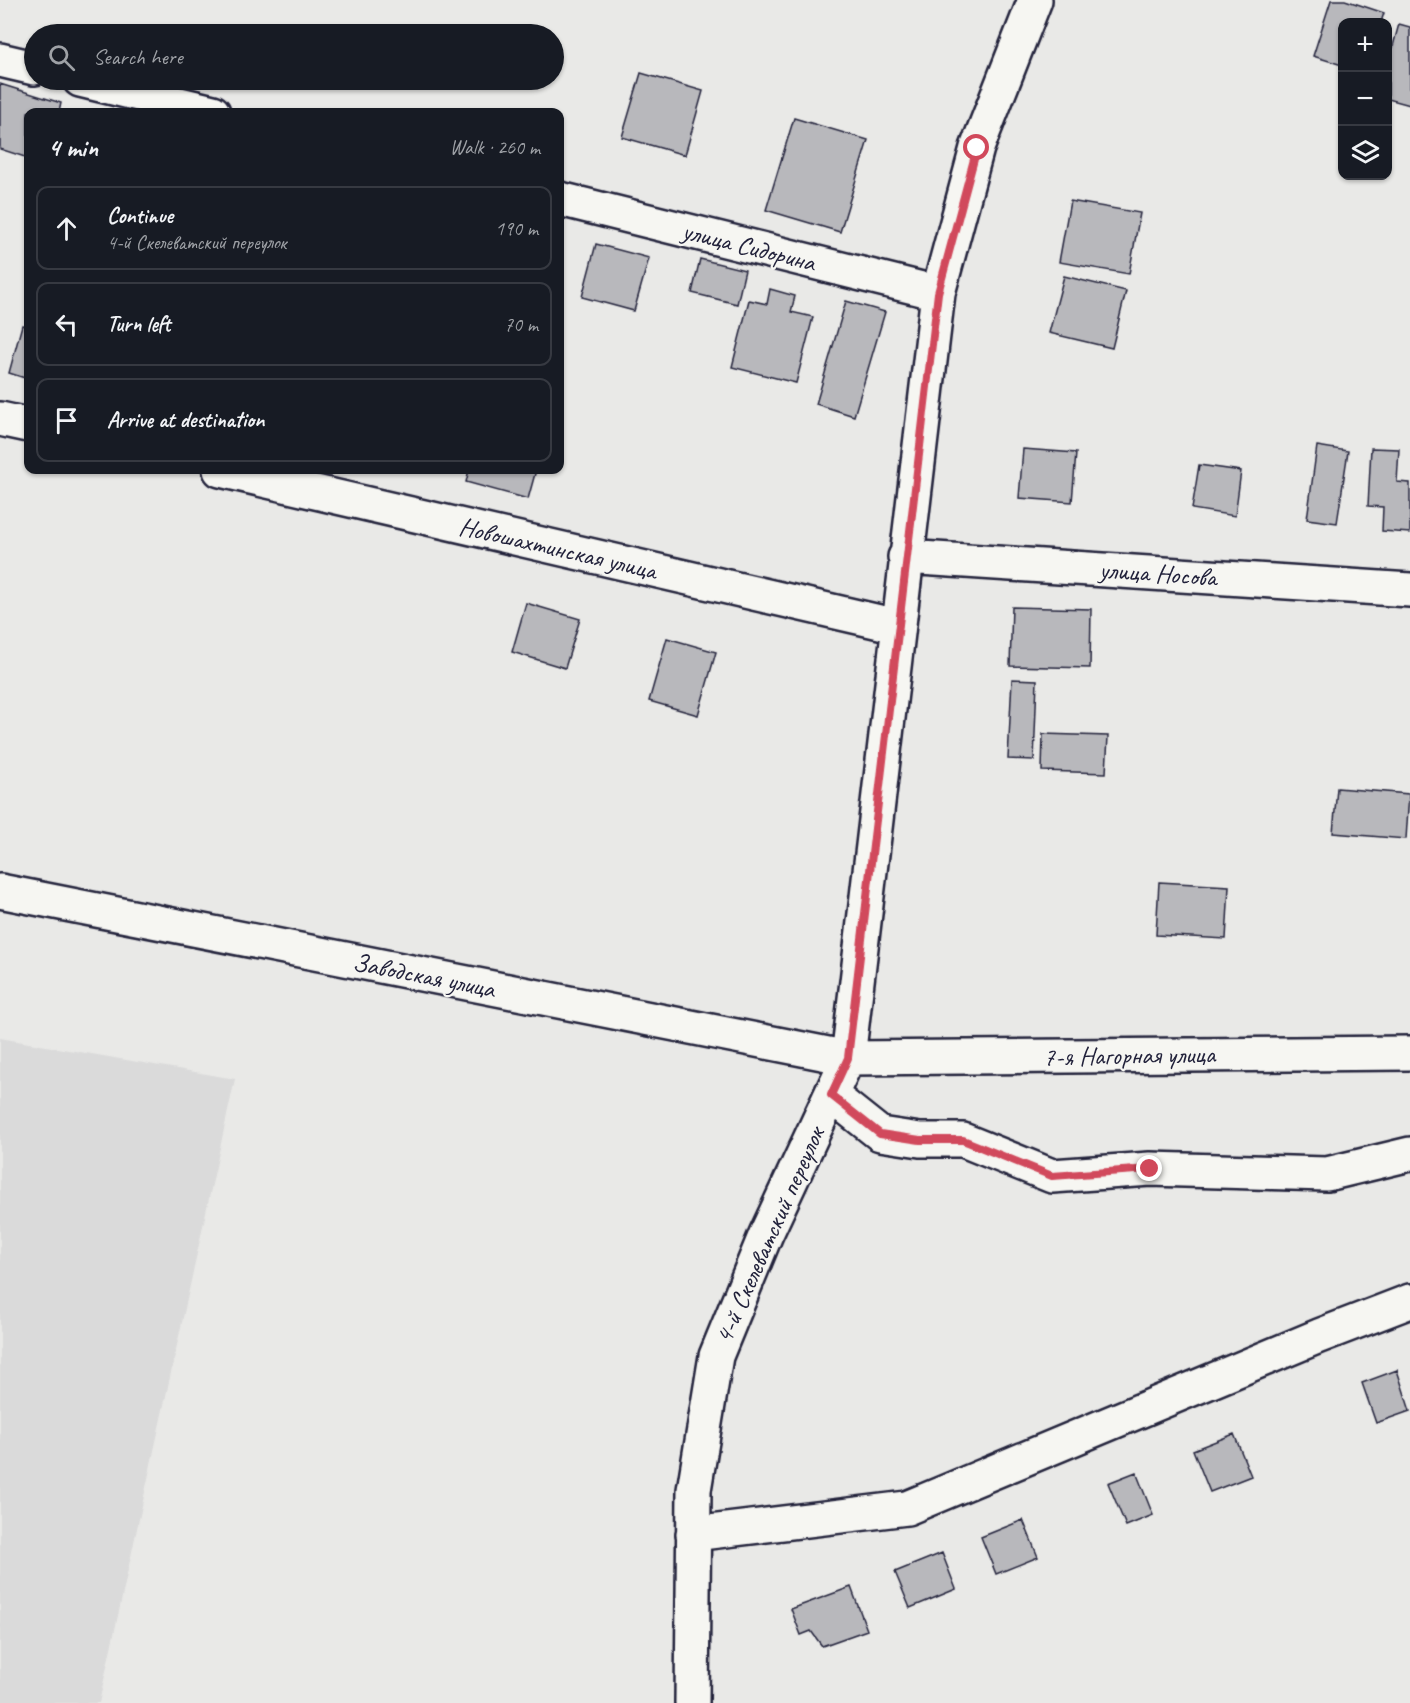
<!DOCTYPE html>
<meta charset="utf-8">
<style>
body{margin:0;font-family:Caveat,sans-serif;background:#242831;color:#f1f3f6}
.controls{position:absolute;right:18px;top:18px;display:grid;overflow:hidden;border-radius:12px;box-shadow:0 2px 4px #0004}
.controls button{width:54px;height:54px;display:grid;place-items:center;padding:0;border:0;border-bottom:2px solid #363941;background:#171b24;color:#f1f3f6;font:30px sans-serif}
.stop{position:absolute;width:18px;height:18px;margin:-14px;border:4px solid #d1495b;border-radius:50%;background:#fff}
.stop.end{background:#d1495b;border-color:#fff;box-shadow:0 2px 6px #0008}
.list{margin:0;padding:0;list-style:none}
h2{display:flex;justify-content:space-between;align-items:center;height:78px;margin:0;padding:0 24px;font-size:26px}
h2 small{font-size:20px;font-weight:400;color:#9ea1a6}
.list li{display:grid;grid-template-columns:39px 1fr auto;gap:18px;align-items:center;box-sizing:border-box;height:84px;margin:0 12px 12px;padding:0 12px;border:2px solid #363941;border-radius:12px}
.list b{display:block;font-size:22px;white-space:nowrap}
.list p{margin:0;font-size:20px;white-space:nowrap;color:#9ea1a6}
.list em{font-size:20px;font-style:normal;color:#9ea1a6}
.icon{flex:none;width:33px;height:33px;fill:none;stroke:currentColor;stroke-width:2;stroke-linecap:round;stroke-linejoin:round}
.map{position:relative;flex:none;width:1410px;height:1703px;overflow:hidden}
.search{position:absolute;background:#171b24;box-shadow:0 2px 4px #0004;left:24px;top:24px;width:540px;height:66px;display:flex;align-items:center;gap:15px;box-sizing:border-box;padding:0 21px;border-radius:33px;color:#9ea1a6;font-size:22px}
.panel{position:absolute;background:#171b24;box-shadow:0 2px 4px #0004;left:24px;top:108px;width:540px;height:366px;border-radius:12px}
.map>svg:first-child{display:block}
.built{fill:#dadada}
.building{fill:#b8b8bc;stroke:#22223b;stroke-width:1.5}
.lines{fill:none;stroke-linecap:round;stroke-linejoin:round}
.minor-casing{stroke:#22223b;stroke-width:38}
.minor{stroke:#f6f6f2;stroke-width:33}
.route{stroke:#d1495b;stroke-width:8}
.labels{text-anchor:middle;stroke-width:4.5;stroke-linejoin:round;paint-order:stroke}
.street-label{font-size:26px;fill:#22223b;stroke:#f6f6f2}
</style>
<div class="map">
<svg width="1410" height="1703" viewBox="0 0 1410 1703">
<rect width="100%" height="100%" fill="#e9e9e7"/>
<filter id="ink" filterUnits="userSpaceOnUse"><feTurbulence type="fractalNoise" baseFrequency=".0167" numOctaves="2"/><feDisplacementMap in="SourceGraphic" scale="12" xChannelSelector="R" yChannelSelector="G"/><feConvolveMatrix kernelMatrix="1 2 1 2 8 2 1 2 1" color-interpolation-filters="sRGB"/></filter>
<g filter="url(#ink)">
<path class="built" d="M0 1038 235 1079 99 1703H0Z"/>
<path class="building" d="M1331 0H1345L1384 13 1381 22H1342V65L1313 56Z
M1399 24 1410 27V105L1388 99V64Z
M641 73 703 91 685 155 622 137Z
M0 84 61 103 59 112H28V158L0 149Z
M794 118 868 140 840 232 766 210Z
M1070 201 1140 213 1129 274 1059 262Z
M596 244 649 258 634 311 582 297Z
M700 259 745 270 737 304 692 293Z
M1064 276 1126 291 1112 348 1049 333Z
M770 289 795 296 791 312 813 317 796 383 732 367 749 300 767 304Z
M846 301 885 312 854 416 816 404Z
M22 325 28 326V379L9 373Z
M1317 446 1348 451 1337 523 1307 519Z
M1371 448 1399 449 1397 482 1410 483V533L1382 531 1383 507 1368 506Z
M1023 449 1076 453 1072 502 1019 498Z
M1199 465 1241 471 1235 516 1192 509Z
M469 470H536L528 499 466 482Z
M526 603 580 619 565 668 512 652Z
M1012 607 1091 609 1090 668 1010 666Z
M667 638 716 652 698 715 649 701Z
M1012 679 1037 680 1034 760 1008 759Z
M1043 734 1108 736 1106 773 1042 771Z
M1337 788 1409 794 1406 839 1333 833Z
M1159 882 1229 886 1226 939 1156 935Z
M1397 1370 1410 1411 1376 1423 1362 1383Z
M1234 1434 1251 1476 1210 1492 1193 1450Z
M1136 1472 1153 1515 1126 1526 1108 1483Z
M1023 1520 1038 1557 996 1574 981 1537Z
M942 1553 956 1589 910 1608 895 1572Z
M851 1587 867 1630 822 1646 811 1631 801 1635 791 1609Z"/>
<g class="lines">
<defs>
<path id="minor" d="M0 60 34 68
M80 80 213 112
M560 199 938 293
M0 419 28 425
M220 470 897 626
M905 557 1410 590
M0 891 848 1058 1410 1053
M831 1095 880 1134 920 1140H963L1052 1176 1150 1169 1327 1174 1410 1154
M693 1534 907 1508 1319 1336 1410 1301
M692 1703 694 1490 716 1356 766 1234 848 1058 938 293 977 148 1035 0"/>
</defs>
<use href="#minor" class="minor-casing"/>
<use href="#minor" class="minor"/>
</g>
</g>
<g class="lines" filter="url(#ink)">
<path class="route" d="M977 148 938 293 848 1058 831 1095 880 1134 920 1140H963L1052 1176 1150 1169"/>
</g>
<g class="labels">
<g class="street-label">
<text transform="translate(749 246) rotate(14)" y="9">улица Сидорина</text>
<text transform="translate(558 548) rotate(13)" y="9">Новошахтинская улица</text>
<text transform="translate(1158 573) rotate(4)" y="9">улица Носова</text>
<text transform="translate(424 975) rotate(11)" y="9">Заводская улица</text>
<text transform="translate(1129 1055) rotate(-1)" y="9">7-я Нагорная улица</text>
<text transform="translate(769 1235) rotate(-66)" y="9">4-й Скелеватский переулок</text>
</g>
</g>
</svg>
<div class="controls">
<button>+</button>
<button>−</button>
<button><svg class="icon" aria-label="layers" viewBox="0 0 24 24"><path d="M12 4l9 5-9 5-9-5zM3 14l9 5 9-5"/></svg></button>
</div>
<div class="stop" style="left:977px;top:148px"></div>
<div class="stop end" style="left:1150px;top:1169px"></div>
<div class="search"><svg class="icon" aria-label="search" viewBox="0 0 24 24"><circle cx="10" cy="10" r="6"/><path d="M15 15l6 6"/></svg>Search here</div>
<section class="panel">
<h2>4 min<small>Walk · 260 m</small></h2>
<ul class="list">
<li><svg class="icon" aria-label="ahead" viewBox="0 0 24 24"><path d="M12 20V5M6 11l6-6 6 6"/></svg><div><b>Continue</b><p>4-й Скелеватский переулок</p></div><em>190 m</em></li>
<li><svg class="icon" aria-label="left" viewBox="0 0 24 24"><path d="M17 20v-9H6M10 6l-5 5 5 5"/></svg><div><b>Turn left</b></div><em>70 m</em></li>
<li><svg class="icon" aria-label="arrive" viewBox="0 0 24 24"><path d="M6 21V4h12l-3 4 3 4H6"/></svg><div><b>Arrive at destination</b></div></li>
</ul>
</section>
</div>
